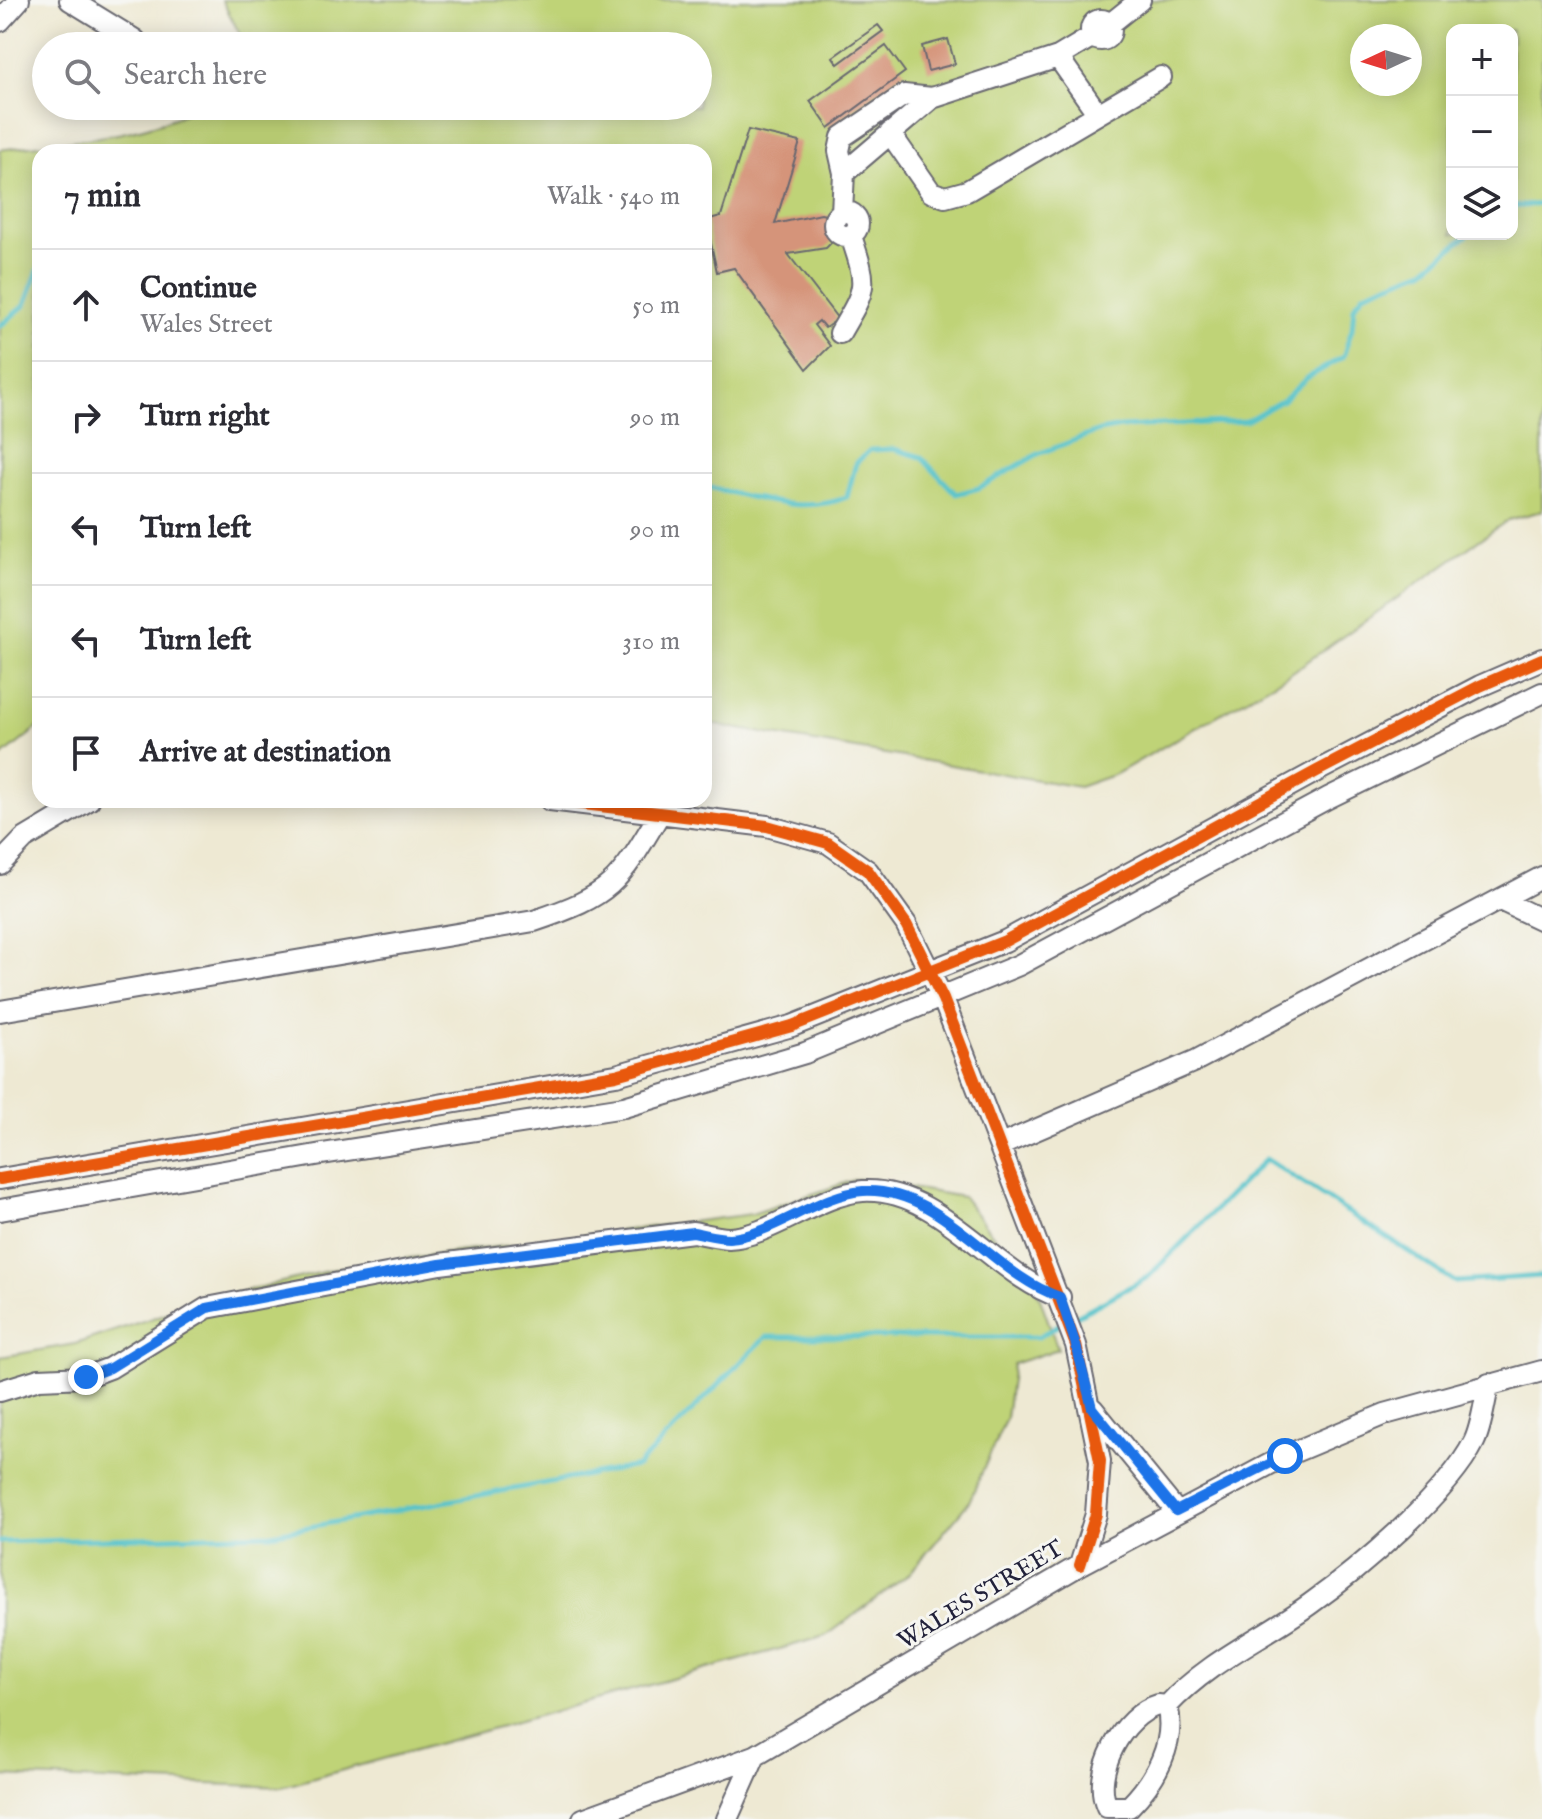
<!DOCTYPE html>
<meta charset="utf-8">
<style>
body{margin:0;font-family:"IM FELL English",serif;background:#f7f7f7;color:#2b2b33}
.controls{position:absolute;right:24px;top:24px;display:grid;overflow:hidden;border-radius:16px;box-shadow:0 4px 20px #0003}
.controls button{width:72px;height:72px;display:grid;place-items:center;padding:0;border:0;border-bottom:2px solid #e1e1e2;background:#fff;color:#2b2b33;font:40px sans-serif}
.compass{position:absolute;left:1350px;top:24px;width:72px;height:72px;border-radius:50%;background:#fff;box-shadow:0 4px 20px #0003;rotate:266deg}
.stop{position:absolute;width:24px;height:24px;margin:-18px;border:6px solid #1a73e8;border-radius:50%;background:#fff}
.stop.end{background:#1a73e8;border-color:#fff;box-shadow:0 2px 8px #0008}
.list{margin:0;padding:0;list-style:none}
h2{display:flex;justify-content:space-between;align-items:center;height:104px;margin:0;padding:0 32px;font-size:34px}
h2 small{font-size:26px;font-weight:400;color:#7c7c81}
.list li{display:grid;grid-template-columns:52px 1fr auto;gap:24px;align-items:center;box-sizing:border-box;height:112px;padding:0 32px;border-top:2px solid #e1e1e2}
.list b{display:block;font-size:30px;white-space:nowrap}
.list p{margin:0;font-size:26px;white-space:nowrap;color:#7c7c81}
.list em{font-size:26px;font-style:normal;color:#7c7c81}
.icon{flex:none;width:44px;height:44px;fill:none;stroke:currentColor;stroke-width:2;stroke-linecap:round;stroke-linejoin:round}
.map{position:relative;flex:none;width:1542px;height:1819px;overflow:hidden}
.search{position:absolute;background:#fff;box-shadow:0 4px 20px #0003;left:32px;top:32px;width:680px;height:88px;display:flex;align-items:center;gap:20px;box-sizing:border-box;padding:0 28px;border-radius:44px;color:#7c7c81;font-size:30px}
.panel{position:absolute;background:#fff;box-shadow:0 4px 20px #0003;left:32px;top:144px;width:680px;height:664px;border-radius:24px}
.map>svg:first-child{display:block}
.green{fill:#bfd377;stroke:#707a59;stroke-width:2;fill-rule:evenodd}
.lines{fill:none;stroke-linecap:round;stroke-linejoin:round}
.stream{stroke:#56c3ca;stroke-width:5}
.building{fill:#d5947a}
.minor-casing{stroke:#696870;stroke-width:24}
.minor{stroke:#fff;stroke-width:20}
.cycleway-casing{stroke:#f6f6f2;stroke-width:17}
.cycleway{stroke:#e8590c;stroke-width:12}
.route{stroke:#1a73e8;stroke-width:10}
.labels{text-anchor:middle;stroke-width:6;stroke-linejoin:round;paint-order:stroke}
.street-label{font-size:24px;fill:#22223b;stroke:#f6f6f2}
</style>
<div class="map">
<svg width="1542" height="1819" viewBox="0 0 1542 1819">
<rect width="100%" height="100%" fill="#f6f6f2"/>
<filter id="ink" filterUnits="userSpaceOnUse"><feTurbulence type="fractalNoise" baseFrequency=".0125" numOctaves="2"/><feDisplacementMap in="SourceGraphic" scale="16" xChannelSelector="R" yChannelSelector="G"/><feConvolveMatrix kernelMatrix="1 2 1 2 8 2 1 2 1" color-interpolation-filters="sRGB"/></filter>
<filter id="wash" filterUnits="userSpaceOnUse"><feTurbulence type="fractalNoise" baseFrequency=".006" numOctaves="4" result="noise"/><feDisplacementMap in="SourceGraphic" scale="32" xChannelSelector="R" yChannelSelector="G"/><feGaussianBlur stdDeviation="1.8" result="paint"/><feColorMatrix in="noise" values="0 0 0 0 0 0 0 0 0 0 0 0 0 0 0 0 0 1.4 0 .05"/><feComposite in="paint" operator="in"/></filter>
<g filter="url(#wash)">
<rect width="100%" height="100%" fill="#eee9d3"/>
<path class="green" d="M222 0H1542V511L1508 520 1291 673 1116 774 1079 787 704 723V152H40V726L0 758V150C66 140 140 139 200 106H698V46H246ZM1452 30H1512V234H1452ZM1362 36H1410V84H1362Z
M857 1179 963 1197 1039 1295 1058 1349 1013 1364 1006 1418 969 1502 909 1574 826 1636 282 1787 0 1776V1357L75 1344 203 1301 348 1266 752 1214Z"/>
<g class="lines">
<path class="stream" d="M1512 207 1542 204
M0 326 25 305 40 265
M704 486C748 496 803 516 847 497L856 463 870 450 894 449 921 457 956 494 979 488 1038 454 1099 431 1121 427 1246 421 1283 400 1307 378 1343 357 1352 329 1354 307 1364 293 1424 270 1469 234
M1071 1319 1148 1277 1266 1159 1455 1282 1542 1276
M0 1542 271 1534 637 1466 766 1337H1038L1062 1323"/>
</g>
<g id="blocks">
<path class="building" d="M878 25 883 31 838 64 833 57Z
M948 39 955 64 928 71 922 46Z
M886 46 905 72 829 128 810 101Z
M748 130 800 142 775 224 821 214 830 216 835 239 826 248 788 254 838 319 825 328 819 321 814 325 830 346 807 369 734 268 717 272 706 220 721 216Z"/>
</g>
</g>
<g filter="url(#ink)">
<use href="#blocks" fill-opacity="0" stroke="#696870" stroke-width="2"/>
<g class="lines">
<defs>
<path id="minor" d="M70 0 135 40
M1091 30a10 10 0 1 1 20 0a10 10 0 1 1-20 0Z
M0 21 19 0
M1110 24 1140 0
M1058 57 1098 114
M890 133 931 192 945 197 967 191 1161 77
M844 173 839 151 842 137 904 95 932 98
M834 224a12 12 0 1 1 24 0a12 12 0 1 1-24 0Z
M842 212 844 173 932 98 1058 57 1093 36
M840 333C867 287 868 287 851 236
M550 800 767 826 828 843 868 871 906 924 943 999 1076 1345 1100 1461 1096 1514 1080 1565
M0 864 24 839 89 800
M1502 901 1542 920
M0 1011 534 921C613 895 619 882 660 813
M1001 1145 1195 1061 1542 877
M0 1179 616 1075 792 1026 1005 941 1317 771 1480 686 1542 659
M0 1210 322 1154 624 1107 805 1053 1019 965 1328 798 1542 693
M0 1391 39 1379 86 1377 110 1368 207 1308 440 1264 693 1232C704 1234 718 1238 729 1238 769 1237 819 1194 863 1191 940 1187 993 1275 1060 1297
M1093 1409 1176 1511
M1158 1705 1167 1706C1177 1742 1155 1781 1129 1807H1107C1091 1773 1123 1715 1158 1705Z
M1167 1706C1210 1660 1260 1640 1310 1604 1358 1570 1448 1494 1474 1442 1482 1426 1484 1402 1489 1384
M583 1819 755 1756 1080 1565 1285 1456 1385 1414 1542 1371
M727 1819 755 1756"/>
</defs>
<use href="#minor" class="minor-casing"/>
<use href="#minor" class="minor"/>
<defs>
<path id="cycleway" d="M550 800 767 826 828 843 868 871 906 924 943 999 1076 1345 1100 1461 1096 1514 1080 1565
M0 1179 616 1075 792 1026 1005 941 1317 771 1480 686 1542 659"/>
</defs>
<use href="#cycleway" class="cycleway-casing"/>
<use href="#cycleway" class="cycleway"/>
</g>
</g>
<g class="lines" filter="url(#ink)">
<path class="route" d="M86 1377 110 1368 207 1308 440 1264 693 1232C704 1234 718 1238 729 1238 769 1237 819 1194 863 1191 942 1187 992 1275 1060 1297L1076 1345 1092 1408 1176 1511 1285 1456"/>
</g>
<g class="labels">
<g class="street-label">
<text transform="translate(980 1594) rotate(-31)" y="8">WALES STREET</text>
</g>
</g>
</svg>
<div class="controls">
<button>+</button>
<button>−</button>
<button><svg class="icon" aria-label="layers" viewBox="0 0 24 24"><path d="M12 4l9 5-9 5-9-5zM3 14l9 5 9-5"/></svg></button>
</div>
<svg class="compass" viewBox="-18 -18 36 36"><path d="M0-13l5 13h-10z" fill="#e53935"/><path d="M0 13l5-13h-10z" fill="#7c7c81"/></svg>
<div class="stop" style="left:1285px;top:1456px"></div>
<div class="stop end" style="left:86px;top:1377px"></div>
<div class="search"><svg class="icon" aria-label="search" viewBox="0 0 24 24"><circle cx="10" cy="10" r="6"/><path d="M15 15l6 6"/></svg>Search here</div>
<section class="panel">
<h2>7 min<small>Walk · 540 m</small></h2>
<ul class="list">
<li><svg class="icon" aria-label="ahead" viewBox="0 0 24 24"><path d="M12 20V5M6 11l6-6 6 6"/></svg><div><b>Continue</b><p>Wales Street</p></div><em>50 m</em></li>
<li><svg class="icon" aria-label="right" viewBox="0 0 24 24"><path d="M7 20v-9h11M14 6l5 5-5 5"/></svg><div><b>Turn right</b></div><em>90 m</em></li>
<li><svg class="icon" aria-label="left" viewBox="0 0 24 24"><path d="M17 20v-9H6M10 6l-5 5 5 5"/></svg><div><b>Turn left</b></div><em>90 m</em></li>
<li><svg class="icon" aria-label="left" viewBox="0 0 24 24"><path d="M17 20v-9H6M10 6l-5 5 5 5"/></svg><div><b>Turn left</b></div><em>310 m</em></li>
<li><svg class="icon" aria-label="arrive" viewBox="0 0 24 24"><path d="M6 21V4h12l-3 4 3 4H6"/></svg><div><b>Arrive at destination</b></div></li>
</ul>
</section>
</div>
